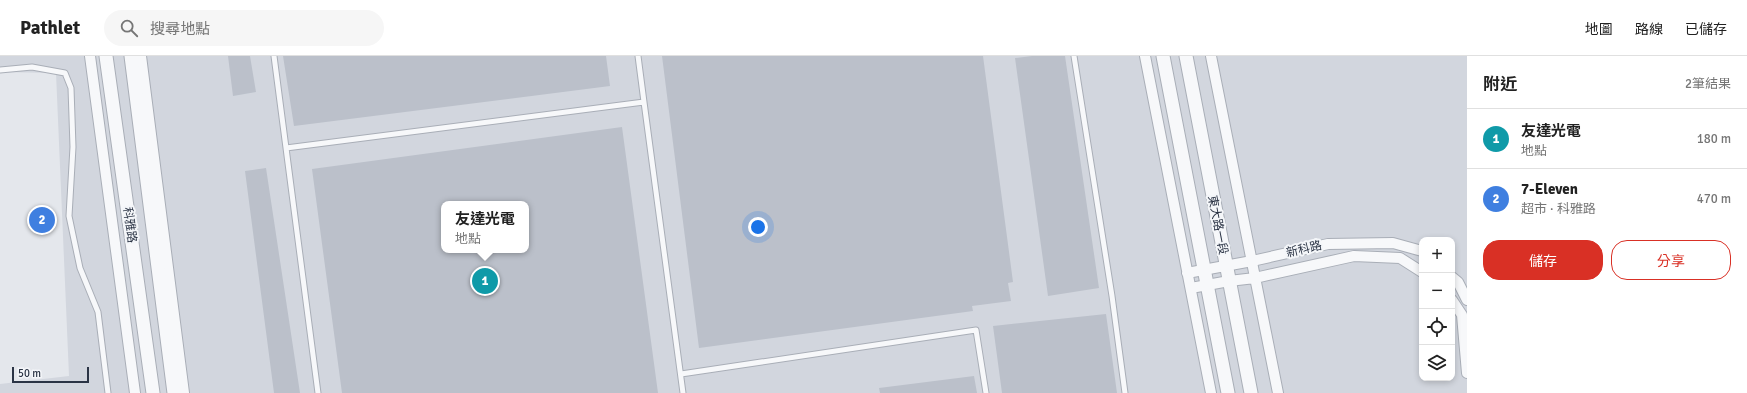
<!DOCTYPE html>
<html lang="zh-TW">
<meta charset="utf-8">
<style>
body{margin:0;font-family:Signika,"Noto Sans TC",sans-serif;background:#f6f6f6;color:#222}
.controls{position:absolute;right:12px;bottom:12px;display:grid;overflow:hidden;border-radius:8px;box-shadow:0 2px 6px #0003}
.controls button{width:36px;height:36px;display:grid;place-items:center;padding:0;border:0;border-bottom:1px solid #e0e0e0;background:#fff;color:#222;font:20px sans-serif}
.scale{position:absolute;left:12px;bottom:10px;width:77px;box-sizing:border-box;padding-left:4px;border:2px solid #2b3445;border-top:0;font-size:11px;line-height:14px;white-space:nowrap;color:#2b3445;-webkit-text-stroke:3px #f4f6f9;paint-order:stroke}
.you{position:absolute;left:758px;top:171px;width:14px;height:14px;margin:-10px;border:3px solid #fff;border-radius:50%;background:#1a73e8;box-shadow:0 0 0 6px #1a73e833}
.badge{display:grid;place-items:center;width:26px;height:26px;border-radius:50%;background:#d93025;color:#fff;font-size:13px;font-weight:700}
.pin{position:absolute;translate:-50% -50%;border:2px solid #fff;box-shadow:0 1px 4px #0006}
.popup{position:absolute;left:441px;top:145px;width:88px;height:52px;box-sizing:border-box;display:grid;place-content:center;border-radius:8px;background:#fff;filter:drop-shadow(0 1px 3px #0005);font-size:13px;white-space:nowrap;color:#767676}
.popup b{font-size:15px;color:#222}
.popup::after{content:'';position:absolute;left:50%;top:100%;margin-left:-8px;border:8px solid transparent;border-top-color:#fff}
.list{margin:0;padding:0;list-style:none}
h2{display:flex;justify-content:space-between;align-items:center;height:52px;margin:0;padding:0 16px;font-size:17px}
h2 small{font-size:13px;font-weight:400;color:#767676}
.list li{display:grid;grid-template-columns:26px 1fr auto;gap:12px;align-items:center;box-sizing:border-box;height:60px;padding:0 16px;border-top:1px solid #e0e0e0}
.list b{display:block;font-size:15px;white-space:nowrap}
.list p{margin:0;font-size:13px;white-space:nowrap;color:#767676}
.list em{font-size:13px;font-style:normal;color:#767676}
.actions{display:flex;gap:8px;padding:12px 16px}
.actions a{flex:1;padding:9px 0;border:1px solid #d93025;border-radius:16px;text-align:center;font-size:14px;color:#d93025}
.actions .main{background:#d93025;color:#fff}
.icon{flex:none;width:22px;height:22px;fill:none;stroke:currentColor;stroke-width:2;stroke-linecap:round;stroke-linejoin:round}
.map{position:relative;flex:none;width:1467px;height:337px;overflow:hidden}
header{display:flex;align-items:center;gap:24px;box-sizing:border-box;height:56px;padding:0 20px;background:#fff;border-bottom:1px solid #e0e0e0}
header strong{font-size:19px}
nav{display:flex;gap:22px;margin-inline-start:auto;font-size:14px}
.search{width:280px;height:36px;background:#f6f6f6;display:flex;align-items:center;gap:10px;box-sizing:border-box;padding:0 14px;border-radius:22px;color:#767676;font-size:15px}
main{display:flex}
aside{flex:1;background:#fff}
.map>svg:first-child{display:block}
.built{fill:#d2d6de;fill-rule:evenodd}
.building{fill:#bbc0ca;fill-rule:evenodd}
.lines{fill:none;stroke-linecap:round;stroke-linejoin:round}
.service-casing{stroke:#a9aeb7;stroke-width:7}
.minor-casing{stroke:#a9aeb7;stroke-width:12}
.tertiary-casing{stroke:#a9aeb7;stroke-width:15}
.service{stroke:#f7f8fa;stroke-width:5}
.minor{stroke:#f7f8fa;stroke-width:10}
.tertiary{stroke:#f7f8fa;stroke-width:13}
.labels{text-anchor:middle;stroke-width:4;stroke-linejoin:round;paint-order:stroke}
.street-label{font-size:12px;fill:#2b3445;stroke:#f4f6f9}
</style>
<header>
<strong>Pathlet</strong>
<div class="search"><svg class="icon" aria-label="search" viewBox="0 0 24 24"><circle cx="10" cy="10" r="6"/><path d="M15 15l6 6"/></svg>搜尋地點</div>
<nav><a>地圖</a><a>路線</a><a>已儲存</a></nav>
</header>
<main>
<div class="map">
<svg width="1467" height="337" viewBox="0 0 1467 337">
<rect width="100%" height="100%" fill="#e4e7ec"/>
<path class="built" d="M0 0H1467V337H0V328L69 320 56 17 0 16ZM444 148H526V194H444ZM1422 184H1452V322H1422Z"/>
<path class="building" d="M228 0H250L256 36 233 40Z
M283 0H606L610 30 294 70Z
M662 0H983L1013 226 1008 227 1011 245 972 250 973 255 699 292Z
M1032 0H1065L1099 232 1048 240 1015 2Z
M622 71 658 337H342L312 113ZM444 148H526V194H444Z
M266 112 300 337H274L245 115Z
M1106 258 1117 337H1002L993 270Z
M974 320 977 337H880L879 332Z"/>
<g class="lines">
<defs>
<path id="service" d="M274 0 318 337
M1074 0 1112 240 1125 337
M0 14 32 11 65 17 71 32 73 91 69 160 80 212 98 256 108 337
M644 46 683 337
M286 92 644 46 638 0
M681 318 976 274 986 337"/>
<path id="minor" d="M90 0 135 337
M141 0 184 337
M1145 0 1211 337
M1211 0 1278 337
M1187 217 1252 205 1328 188 1393 187 1422 195
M1452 221 1458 226 1467 244
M1191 232 1229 225 1255 222 1354 200 1400 202 1422 216
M1452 244 1462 259 1467 317"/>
<path id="tertiary" d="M106 0 153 337
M131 0 174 337
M1163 0 1228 337
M1186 0 1251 337"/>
</defs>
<use href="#service" class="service-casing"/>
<use href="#minor" class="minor-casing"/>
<use href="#tertiary" class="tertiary-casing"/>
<use href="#service" class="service"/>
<use href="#minor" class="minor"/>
<use href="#tertiary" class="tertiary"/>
</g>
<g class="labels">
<g class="street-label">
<text transform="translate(130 169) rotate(82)" y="4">科雅路</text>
<text transform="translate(1218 169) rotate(79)" y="4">東大路一段</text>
<text transform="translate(1304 193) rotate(-13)" y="4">新科路</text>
</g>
</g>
</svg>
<div class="controls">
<button>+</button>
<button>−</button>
<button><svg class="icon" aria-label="locate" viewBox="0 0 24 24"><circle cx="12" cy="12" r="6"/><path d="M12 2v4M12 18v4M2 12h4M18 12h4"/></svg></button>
<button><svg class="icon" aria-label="layers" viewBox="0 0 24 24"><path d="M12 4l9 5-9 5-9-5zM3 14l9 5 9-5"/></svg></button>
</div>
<div class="scale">50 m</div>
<div class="you"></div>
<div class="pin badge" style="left:485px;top:225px;background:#0f9aa8">1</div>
<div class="popup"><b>友達光電</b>地點</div>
<div class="pin badge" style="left:42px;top:164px;background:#3f7fe0">2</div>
</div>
<aside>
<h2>附近<small>2筆結果</small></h2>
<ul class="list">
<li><span class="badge" style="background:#0f9aa8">1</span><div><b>友達光電</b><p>地點</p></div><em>180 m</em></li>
<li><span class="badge" style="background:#3f7fe0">2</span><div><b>7-Eleven</b><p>超市 · 科雅路</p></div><em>470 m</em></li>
</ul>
<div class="actions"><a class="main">儲存</a><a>分享</a></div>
</aside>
</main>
